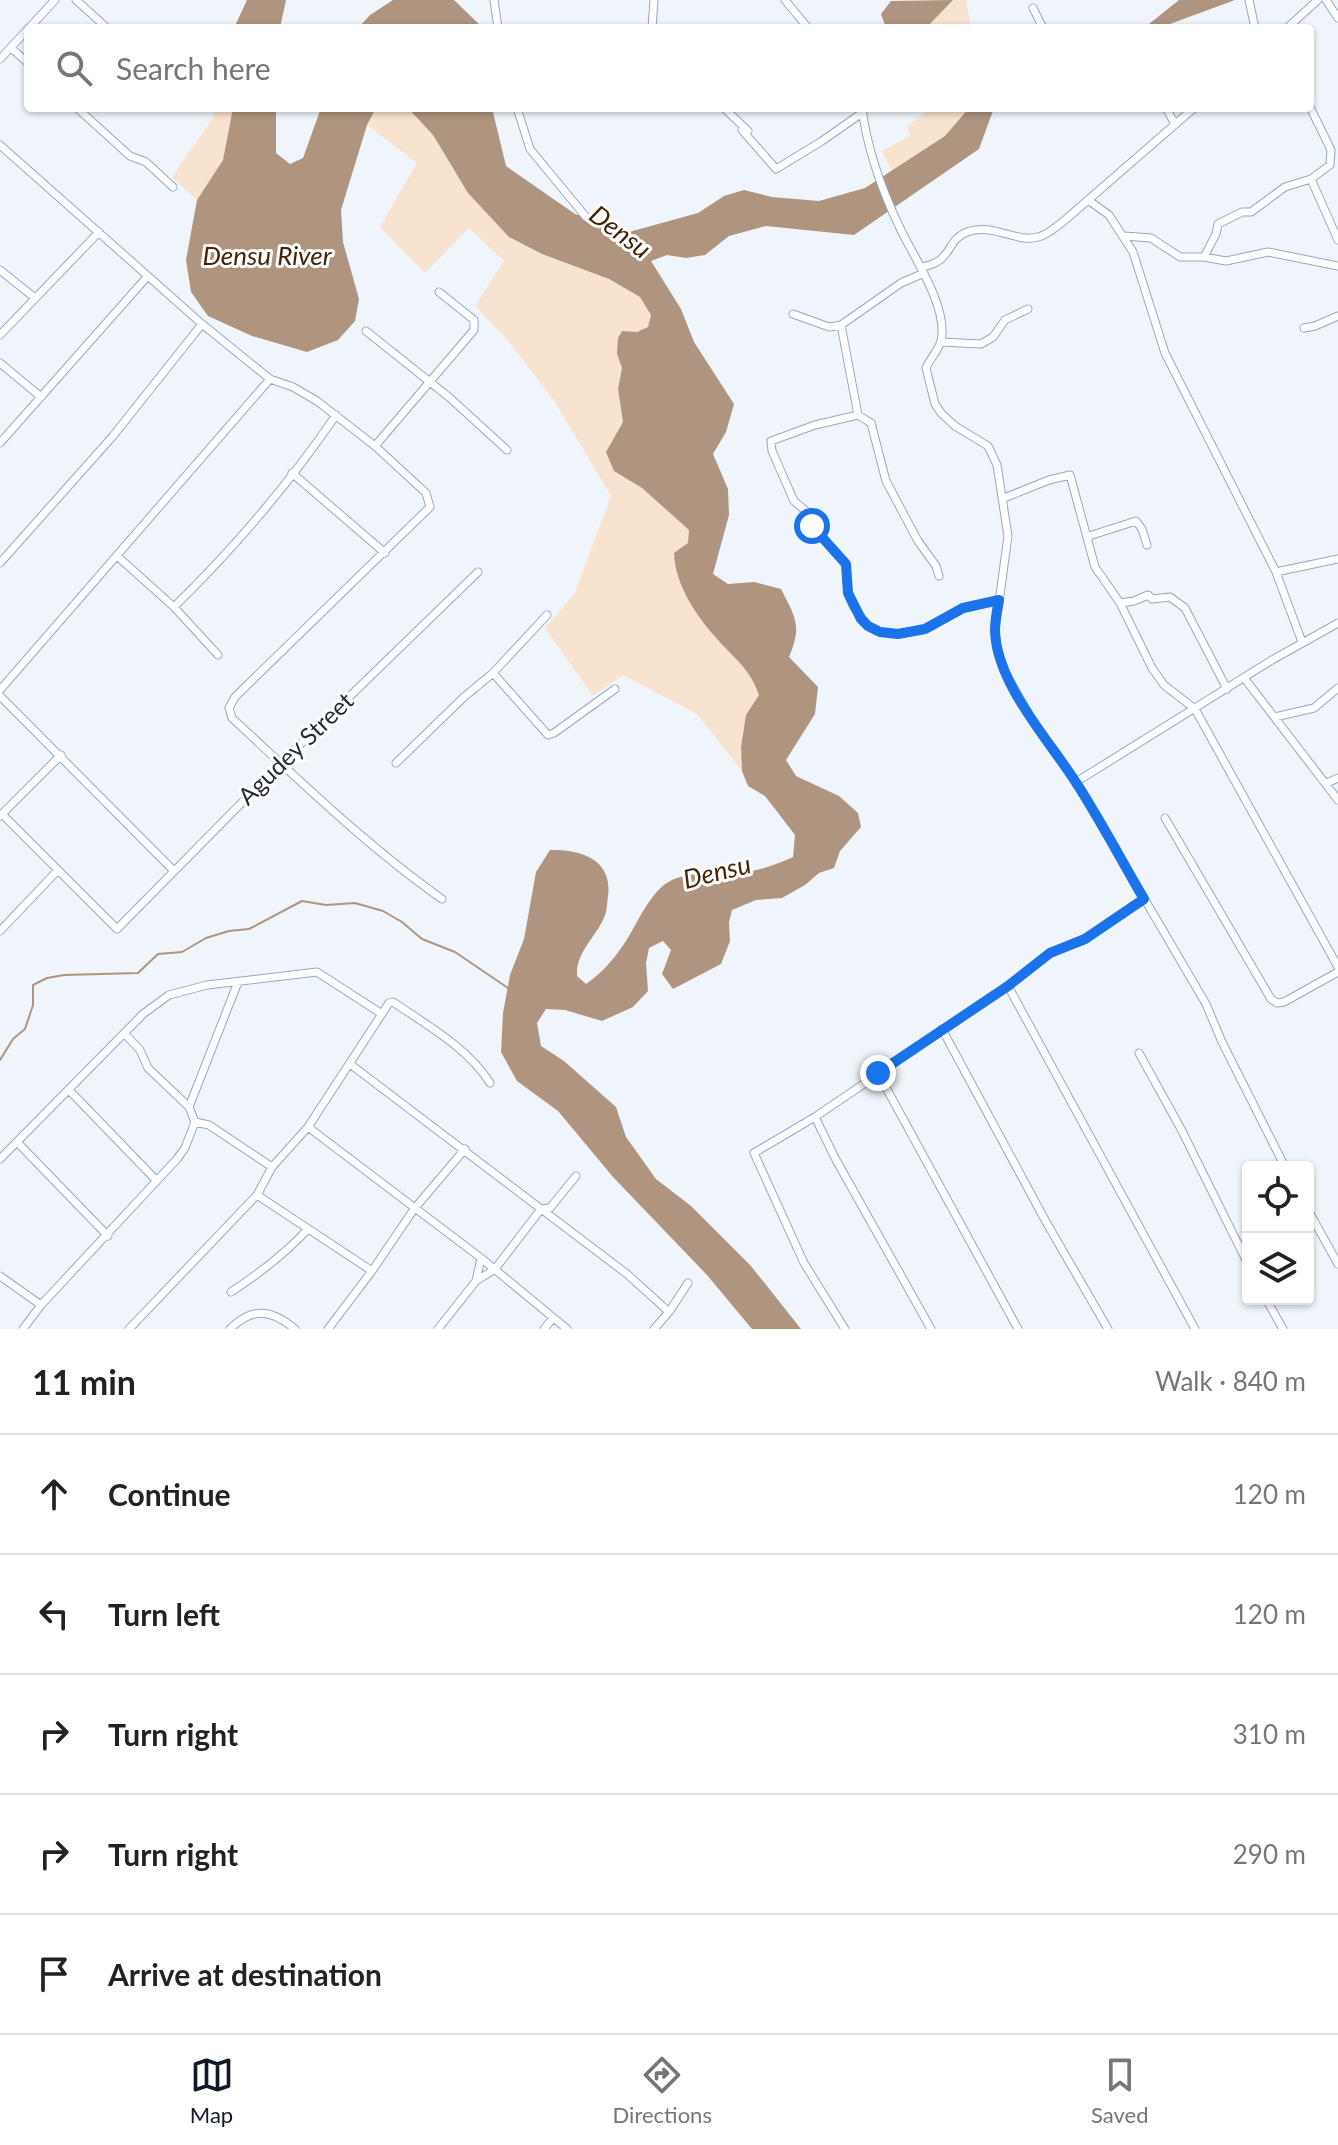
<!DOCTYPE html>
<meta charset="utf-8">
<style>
body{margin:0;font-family:Lato,sans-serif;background:#f6f6f6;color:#222}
.controls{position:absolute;right:24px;bottom:24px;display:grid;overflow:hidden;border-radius:8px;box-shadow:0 2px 6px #0004}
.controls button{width:72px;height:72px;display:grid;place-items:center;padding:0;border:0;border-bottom:2px solid #e0e0e0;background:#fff;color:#222;font:40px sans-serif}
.stop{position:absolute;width:24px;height:24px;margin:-18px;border:6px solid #1a73e8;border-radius:50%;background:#fff}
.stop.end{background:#1a73e8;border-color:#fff;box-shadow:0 2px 8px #0008}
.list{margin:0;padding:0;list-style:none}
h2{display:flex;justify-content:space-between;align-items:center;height:104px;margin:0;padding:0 32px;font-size:34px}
h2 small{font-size:26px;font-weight:400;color:#767676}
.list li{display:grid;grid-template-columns:52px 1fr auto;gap:24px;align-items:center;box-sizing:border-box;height:120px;padding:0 32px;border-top:2px solid #e0e0e0}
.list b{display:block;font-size:30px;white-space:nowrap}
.list em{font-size:26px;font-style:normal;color:#767676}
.icon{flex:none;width:44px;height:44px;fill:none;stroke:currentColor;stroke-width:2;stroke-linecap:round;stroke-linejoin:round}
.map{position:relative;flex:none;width:1338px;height:1329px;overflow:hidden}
.search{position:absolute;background:#fff;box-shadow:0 2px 6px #0004;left:24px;right:24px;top:24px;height:88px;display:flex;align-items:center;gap:20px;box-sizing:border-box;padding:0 28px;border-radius:8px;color:#767676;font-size:30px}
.sheet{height:704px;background:#fff}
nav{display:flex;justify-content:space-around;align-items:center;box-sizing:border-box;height:112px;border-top:2px solid #e0e0e0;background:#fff;font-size:22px;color:#767676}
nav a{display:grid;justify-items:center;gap:4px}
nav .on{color:#111827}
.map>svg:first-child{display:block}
.green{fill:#f8e2d0}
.water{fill:#af957f}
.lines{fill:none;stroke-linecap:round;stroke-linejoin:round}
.stream{stroke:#af957f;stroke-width:2}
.minor-casing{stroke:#94a8c5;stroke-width:9}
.minor{stroke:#fff;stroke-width:7}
.route{stroke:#1a73e8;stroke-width:10}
.labels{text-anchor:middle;stroke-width:6;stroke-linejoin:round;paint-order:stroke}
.street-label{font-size:24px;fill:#212935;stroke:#fff}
.water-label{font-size:26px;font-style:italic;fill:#412508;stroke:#fff}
</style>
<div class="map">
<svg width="1338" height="1329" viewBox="0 0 1338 1329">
<rect width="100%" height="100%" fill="#f0f5fb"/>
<path class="green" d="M953 0H966L971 28H926Z
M208 108H233V113L223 160 197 200 172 177 215 115Z
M376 108H408L433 135 453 169 509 237 542 254 609 279 640 297 651 315 648 327 637 332 622 331 617 354 622 368 618 389 623 422 617 434 614 471 642 488 689 530 688 543 716 637 753 677 759 695C742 721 740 740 742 771L697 714 623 675 593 696 545 628 574 595 611 496 555 402 506 338 475 306 504 261 469 228 425 273 380 227 417 163 367 125Z
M931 108H969L945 136 892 171 882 151 910 136 907 126Z"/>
<path class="water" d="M247 0H286L280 28H234Z
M393 0H454L483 28H358L370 15Z
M953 0 926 28H886L881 14 891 1Z
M1179 0H1235L1170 24 1166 28H1144Z
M233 108H276V153L290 164 303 158 321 108H376L367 125 341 210 343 242 359 299 355 321 338 340 307 352 252 336 208 316 191 292 186 260 197 200 223 160Z
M408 108H492L506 166 575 214 629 232 698 213 724 196 744 190 772 197 819 201 865 188 945 136 969 108H994L979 149 854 235 766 226 729 236 705 255 686 258 667 255 651 261 681 309 694 342 734 404 726 432 713 454 728 489 729 515 713 574 728 584 754 582 781 589C796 618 802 626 789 657L818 687 815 714 786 760 796 776 839 796 858 813 861 827 840 851 834 868 819 873 805 885 782 898 756 900 732 910 729 922 730 941 721 964 673 989 662 974 671 950 663 941 649 948 646 963 648 991 633 1007 602 1021 565 1010 546 1009 537 1023 541 1046 564 1061 616 1107 626 1137 656 1179 691 1206 751 1266 801 1329H752L707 1275 613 1177 558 1111 517 1081 501 1052 503 1013 510 975 524 939 536 872 550 850C580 849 613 859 608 896 607 904 607 913 603 920 593 940 576 953 577 976L586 984C602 973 613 960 624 944 637 925 650 890 672 880 691 871 713 875 733 874 755 872 773 866 793 857L795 835 765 796 748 786 742 771 741 747 746 715 759 695C750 669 736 660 718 640 697 617 675 585 674 553L688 543 689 530 642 488 614 471 606 452 623 422 618 389 622 368 617 354 618 338 622 331 637 332 648 327 651 315 640 297 609 279 542 254 509 237 468 193 433 135Z"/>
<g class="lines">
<path class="stream" d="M0 1060 13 1039 25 1029 33 1005V985L47 978 64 975 138 973 158 954 182 952 206 938 229 931 249 929 302 901 326 905 355 903 383 911 402 922 422 939 455 952 508 988"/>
<defs>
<path id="minor" d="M76 0 107 28
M494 0 498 28
M785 0 808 28
M1249 0 1255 28
M1326 0 1338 18
M1033 8 1043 28
M29 28 55 0
M652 28 654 0
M1287 28 1318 0
M11 48 28 63
M0 59 28 29
M77 108 130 156 146 162 173 187
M517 108 530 149 586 217
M724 108 748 131
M862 108C867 149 881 188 899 226 912 255 949 307 941 341 938 351 930 359 926 368L935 404 941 413 955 426 988 446 997 465 1008 536 995 631 997 649 1005 672 1031 718 1076 782 1206 1004 1222 1042 1285 1167
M1166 108 1175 124
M742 130 776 169 822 141 862 113
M0 145 202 324 270 379 293 387 317 401 375 446 426 493 430 507 235 697 229 708 232 718C300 781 367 846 442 899
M1311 179 1338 240
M1088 200 1109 215 1133 252 1165 353 1276 572 1338 559
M1124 236 1151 238 1180 257H1204L1226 261 1268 252 1338 266
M1204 257 1216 234 1218 224 1242 212H1251L1285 187 1311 179 1330 165 1331 150 1310 107
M921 267C955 262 944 239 970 231 996 224 1016 243 1038 237 1048 235 1057 226 1065 220L1194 108
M0 270 35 298
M793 314 829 327 841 325 901 283 924 273
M841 325 858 415
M1304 328 1315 326 1338 316
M366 331 450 398 507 450
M0 335 99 232
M941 342 981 344 993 337 1005 320 1028 309
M0 363 41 397
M0 443 147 277
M375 446 474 330V320L439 292
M292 473 385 553
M1004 498 1049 480 1070 475 1095 567 1120 603 1152 668 1164 685 1195 709 1338 967
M1089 536 1136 521 1142 529 1147 545
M117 556 174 607 218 655
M0 563 113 436 202 324
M1276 572 1302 642
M939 576 936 566 918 541 886 481 871 423 858 415 815 425 771 441 772 451 794 501 806 511 812 526 846 564 848 593 853 606 868 626 880 632 898 634 925 629 963 608 999 600
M1120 603 1134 601 1148 595 1152 599 1170 597 1185 608 1227 689
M174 607C233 549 289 484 336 415
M493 673 548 735 554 733 615 689
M1245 679 1338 800
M0 690 270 379
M0 696 173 870
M1275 717 1314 708 1338 688
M396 763 464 697 493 673 547 615
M1076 782 1272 660 1338 623
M1327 783 1338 778
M2 814 117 929 281 763 478 572
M0 816 61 755
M1165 818 1271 999 1277 1003 1284 1002 1338 972
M0 931 58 870
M1008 986 1195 1329
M942 1029 1045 1220 1108 1329
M1139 1053 1181 1129 1248 1264
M350 1064 627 1274 669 1312 654 1329
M878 1073 1018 1329
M69 1090 156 1180
M189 1107 238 982
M815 1117 835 1158 931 1329
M195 1122 209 1125 272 1167
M308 1127 481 1258 567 1329
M17 1142 108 1236
M0 1159 143 1014 169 995 207 985 317 972 382 1014
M257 1195 372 1271
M1308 1210 1338 1264
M0 1276 41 1305
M476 1281 495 1269 541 1209 550 1208 576 1176
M231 1292C260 1273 285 1254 308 1229
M1266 1299 1283 1329
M669 1312 688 1283
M23 1329 41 1305 177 1159 185 1148 195 1122 189 1107 148 1068 140 1050 124 1033
M129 1329 257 1195 272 1167 308 1127 389 1003 393 1002C427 1025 468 1048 490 1083
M230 1329C253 1306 272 1310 295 1329
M328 1329 372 1271 414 1209 465 1149
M438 1329 476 1281 481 1258
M544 1329 553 1318
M845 1329 804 1263 754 1153 815 1117 1008 986 1050 953 1085 939 1144 899"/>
</defs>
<use href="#minor" class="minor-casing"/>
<use href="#minor" class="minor"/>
</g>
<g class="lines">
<path class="route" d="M812 526 846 564 848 593 861 619 868 626 880 632 898 634 925 629 963 608 999 600C997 610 995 620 995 630 996 683 1048 739 1075 781 1100 819 1121 860 1144 899L1085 939 1050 953 1008 986 878 1073"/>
</g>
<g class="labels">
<g class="street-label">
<text transform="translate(296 749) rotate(-44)" y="8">Agudey Street</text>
</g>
<g class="water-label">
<text transform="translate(620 232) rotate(37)" y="9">Densu</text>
<text x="267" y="265">Densu River</text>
<text transform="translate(717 872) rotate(-14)" y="9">Densu</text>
</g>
</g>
</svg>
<div class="controls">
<button><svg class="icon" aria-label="locate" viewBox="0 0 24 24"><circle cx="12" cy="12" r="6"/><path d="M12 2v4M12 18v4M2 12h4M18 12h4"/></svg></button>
<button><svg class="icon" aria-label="layers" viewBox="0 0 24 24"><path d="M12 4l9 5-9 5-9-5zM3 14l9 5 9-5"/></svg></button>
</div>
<div class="stop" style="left:812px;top:526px"></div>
<div class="stop end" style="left:878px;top:1073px"></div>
<div class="search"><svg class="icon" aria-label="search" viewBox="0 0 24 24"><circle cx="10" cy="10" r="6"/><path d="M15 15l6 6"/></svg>Search here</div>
</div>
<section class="sheet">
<h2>11 min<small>Walk · 840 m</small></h2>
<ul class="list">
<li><svg class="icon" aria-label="ahead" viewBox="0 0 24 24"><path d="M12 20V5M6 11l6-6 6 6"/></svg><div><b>Continue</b></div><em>120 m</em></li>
<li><svg class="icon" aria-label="left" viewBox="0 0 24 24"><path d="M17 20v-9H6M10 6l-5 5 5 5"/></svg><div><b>Turn left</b></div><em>120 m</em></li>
<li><svg class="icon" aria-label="right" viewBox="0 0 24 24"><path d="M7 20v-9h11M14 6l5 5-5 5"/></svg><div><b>Turn right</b></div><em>310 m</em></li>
<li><svg class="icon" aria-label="right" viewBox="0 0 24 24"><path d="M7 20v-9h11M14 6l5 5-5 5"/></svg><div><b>Turn right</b></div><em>290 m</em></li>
<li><svg class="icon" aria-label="arrive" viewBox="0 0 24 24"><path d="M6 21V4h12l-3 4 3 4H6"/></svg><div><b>Arrive at destination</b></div></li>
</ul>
</section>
<nav>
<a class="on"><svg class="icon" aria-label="map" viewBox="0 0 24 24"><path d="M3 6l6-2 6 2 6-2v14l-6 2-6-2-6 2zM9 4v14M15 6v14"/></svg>Map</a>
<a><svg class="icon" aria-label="directions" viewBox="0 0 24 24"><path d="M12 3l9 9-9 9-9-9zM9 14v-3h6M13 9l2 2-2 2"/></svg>Directions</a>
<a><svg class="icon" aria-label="saved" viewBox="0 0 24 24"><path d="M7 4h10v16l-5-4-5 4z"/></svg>Saved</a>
</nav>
